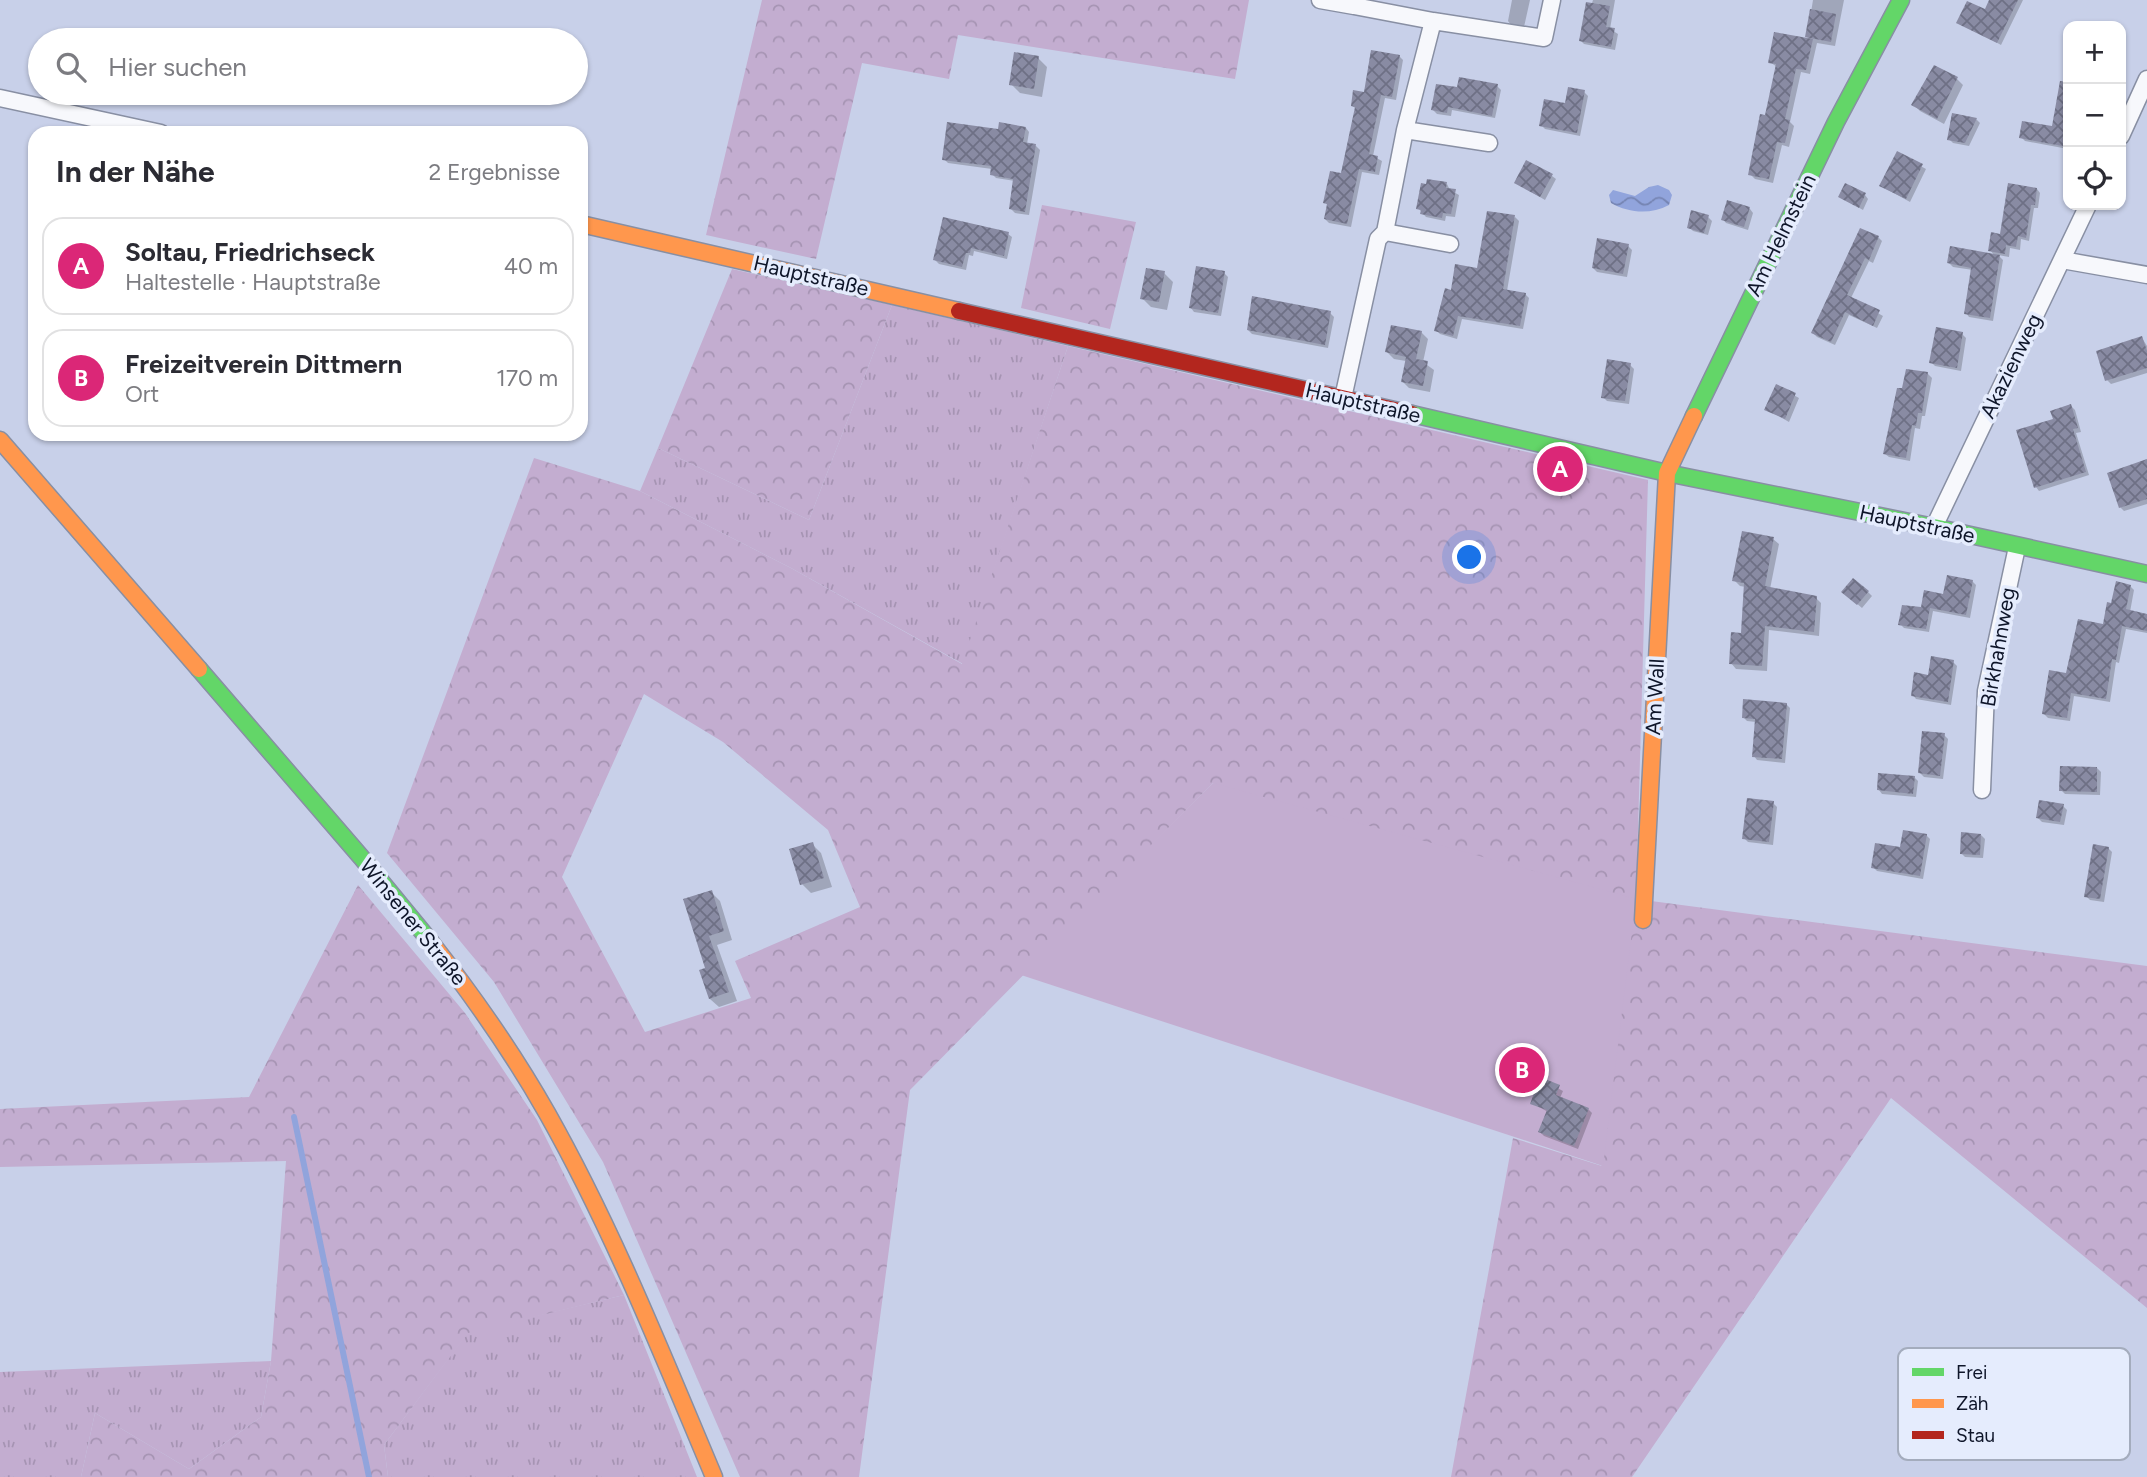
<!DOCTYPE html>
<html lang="de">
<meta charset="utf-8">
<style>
body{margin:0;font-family:Figtree,sans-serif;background:#f2f2f3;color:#2b2b33}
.controls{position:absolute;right:21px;top:21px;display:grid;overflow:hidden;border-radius:14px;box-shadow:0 2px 5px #0004}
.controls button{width:63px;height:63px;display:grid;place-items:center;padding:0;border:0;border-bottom:2px solid #e1e1e2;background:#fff;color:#2b2b33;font:35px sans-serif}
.you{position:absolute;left:1470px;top:558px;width:24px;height:24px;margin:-18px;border:5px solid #fff;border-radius:50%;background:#1a73e8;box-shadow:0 0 0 10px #1a73e833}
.badge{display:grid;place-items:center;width:46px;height:46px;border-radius:50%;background:#db2777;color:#fff;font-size:23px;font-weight:700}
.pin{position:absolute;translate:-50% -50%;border:4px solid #fff;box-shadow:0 2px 7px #0006}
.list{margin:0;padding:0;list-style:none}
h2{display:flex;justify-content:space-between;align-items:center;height:91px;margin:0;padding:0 28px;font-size:30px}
h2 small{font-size:23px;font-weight:400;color:#7c7c81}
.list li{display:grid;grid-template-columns:46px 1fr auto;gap:21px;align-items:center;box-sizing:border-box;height:98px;margin:0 14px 14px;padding:0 14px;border:2px solid #e1e1e2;border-radius:21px}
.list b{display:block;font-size:26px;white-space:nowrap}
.list p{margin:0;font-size:23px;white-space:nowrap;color:#7c7c81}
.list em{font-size:23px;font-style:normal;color:#7c7c81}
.icon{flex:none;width:38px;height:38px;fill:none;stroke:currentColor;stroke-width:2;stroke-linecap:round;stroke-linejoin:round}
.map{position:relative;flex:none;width:2147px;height:1477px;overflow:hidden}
.search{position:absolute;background:#fff;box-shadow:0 2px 5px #0004;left:28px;top:28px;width:560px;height:77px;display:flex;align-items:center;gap:18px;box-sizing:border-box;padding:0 24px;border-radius:38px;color:#7c7c81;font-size:26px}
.panel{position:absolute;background:#fff;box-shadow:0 2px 5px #0004;left:28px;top:126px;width:560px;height:315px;border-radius:21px}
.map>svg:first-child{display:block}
.grass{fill:url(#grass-tufts)}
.forest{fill:url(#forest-crowns);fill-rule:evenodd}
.pitch{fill:#c3add0}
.water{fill:url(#water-waves)}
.shadow{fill:#0003}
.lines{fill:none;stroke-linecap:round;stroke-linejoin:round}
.stream{stroke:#91a4dc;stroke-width:6}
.building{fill:url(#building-cross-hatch)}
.street-casing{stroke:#888fa3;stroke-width:19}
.fast-casing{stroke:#888fa3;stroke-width:19}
.slow-casing{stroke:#888fa3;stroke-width:19}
.jam-casing{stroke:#888fa3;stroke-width:19}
.street{stroke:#f7f8fc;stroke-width:16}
.fast{stroke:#63d668;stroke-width:16}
.slow{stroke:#ff974d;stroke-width:16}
.jam{stroke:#b3261e;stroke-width:16}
.labels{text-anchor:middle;stroke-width:7;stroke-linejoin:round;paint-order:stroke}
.street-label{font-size:21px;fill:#0e1529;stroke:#e5ecfd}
.key{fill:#e5ecfd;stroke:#a4acbd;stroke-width:2}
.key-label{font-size:19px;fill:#0e1529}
</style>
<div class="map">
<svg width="2147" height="1477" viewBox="0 0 2147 1477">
<defs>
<pattern id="grass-tufts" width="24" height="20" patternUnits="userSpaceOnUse" patternTransform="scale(1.75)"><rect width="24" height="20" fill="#c3add0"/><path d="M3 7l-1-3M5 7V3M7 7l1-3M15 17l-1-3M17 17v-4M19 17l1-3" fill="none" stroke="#a694b3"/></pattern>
<pattern id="forest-crowns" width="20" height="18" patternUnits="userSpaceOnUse" patternTransform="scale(1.75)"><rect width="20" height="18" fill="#c3add0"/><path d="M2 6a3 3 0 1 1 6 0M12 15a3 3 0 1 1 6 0" fill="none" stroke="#a694b3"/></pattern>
<pattern id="water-waves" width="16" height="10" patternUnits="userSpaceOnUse" patternTransform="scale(1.75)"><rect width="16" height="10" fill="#91a4dc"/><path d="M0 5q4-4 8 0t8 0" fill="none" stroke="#7584b2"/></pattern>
<pattern id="building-cross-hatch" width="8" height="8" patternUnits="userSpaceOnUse" patternTransform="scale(1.75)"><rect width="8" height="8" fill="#898ba3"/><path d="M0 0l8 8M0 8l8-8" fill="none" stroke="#6e7085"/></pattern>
</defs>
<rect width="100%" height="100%" fill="#c8d0e9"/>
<path class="grass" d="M892 305 1068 346 963 664 791 568 640 491 658 448 809 520Z
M624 1295 697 1477H388L384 1445 468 1332Z
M271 1361 261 1417 189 1469 95 1413 81 1477H0V1372Z"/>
<path class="forest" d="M762 0H1249L1235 79 958 35 949 79 862 63 816 259 706 235Z
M1042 205 1136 222 1110 329 1021 308Z
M732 269 892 305 809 520 658 448Z
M1068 346 1648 480 1636 899 2147 966V1308L1891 1098 1632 1477H1451L1513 1138 1602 1166 1213 783 910 1090 859 1477H740L603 1162 494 982 387 853 534 458 640 491 791 568 962 664ZM644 694 723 742 828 830 860 907 735 961 751 998 645 1032 562 877Z
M358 885 465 1013 537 1120 624 1295 468 1333 384 1445 388 1477H81L95 1413 189 1469 261 1417 271 1361 286 1161 0 1167V1109L249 1097Z"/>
<path class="pitch" d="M1213 783 1636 899 1603 1166 1021 975Z"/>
<path class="water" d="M1658 185 1669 190 1672 195 1669 205C1650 215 1629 213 1611 203L1609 195 1613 190 1635 196 1649 187Z"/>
<path class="shadow" d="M1512 0H1530L1524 27 1511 25 1508 21Z
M1593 0H1615L1610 29 1618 34 1615 50 1584 44 1580 40Z
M1813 0H1844L1835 46 1817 43 1810 74 1801 72 1790 122 1794 126 1789 147 1782 145 1773 183 1755 179 1750 174 1767 117 1777 67 1770 62 1810 40 1807 37Z
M1991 0H2023L2001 45 1959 22 1986 11Z
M2074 23 2096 26H2074Z
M1399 56 1403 60 1396 100 1385 98 1373 156 1382 161 1379 175 1362 172 1351 227 1329 223 1325 219 1328 206 1325 202 1343 176 1356 109 1353 106 1366 94Z
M1038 58 1047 67 1042 97 1020 93 1011 84Z
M1957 79 1963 85 1944 124 1920 111 1914 105Z
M1497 86 1501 90 1495 118 1452 110 1451 116 1437 114 1433 110 1459 89Z
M1584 92 1588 96 1580 136 1545 129 1541 125Z
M2059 98 2068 100V149L2025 141 2021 137 2053 128Z
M1976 119 1980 123 1969 146 1953 143 1949 139Z
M1026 128 1029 132 1027 144 1036 146 1040 150 1029 215 1015 213 1011 209 1015 181 996 178 992 174V169L948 163 944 159 999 131Z
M1897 153 1926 169 1910 202 1881 186Z
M1552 176 1556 179 1545 200 1516 183Z
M1447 184 1450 190 1459 195 1455 217 1446 216 1445 221 1426 217 1418 208Z
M2037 189 2040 193 2038 208H2034L2029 241 2021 239 2020 250 2010 248 2009 257 1998 255 2003 260 1993 321 1969 317 1966 313 1973 270 1953 267 1949 263 1995 256 1990 250Z
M1865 195 1868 199 1863 210 1840 197Z
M1728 202 1750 209 1753 213 1748 230 1726 223 1723 219Z
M1515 217 1519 221 1507 291 1525 294 1529 298 1523 329 1462 319 1457 339 1440 334 1436 330 1452 292 1479 270Z
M1708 217 1712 221 1708 235 1693 231 1689 227Z
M1008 234 1012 237 1007 259 974 251 973 256 969 255 966 270 939 264 935 260Z
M1878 237 1882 241 1873 263 1869 261 1851 298 1883 316 1877 328 1849 315 1835 345 1817 337 1813 333Z
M1628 246 1632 250 1627 277 1597 272 1593 268Z
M1164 273 1173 282 1167 310 1151 307 1142 298Z
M1224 273 1228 277 1221 316 1194 312 1191 308Z
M1330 313 1334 317 1328 348 1252 334 1248 330Z
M1421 332 1428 339 1423 362 1434 370 1430 392 1409 388 1402 381 1406 361 1394 359 1387 352Z
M1962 334 1966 338 1961 371 1935 366 1931 362Z
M2142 338 2147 346V373L2111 384 2107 380Z
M1630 365 1634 369 1629 404 1607 401 1603 397Z
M1928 374 1932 378 1925 416H1922L1920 429 1915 428 1910 461 1889 457 1885 454 1904 390Z
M1777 386 1799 398 1789 422 1766 409Z
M2071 406 2075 410 2081 432 2076 433 2089 475 2039 491 2036 487 2055 420Z
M2147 461V504L2124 511 2120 507Z
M1773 539 1779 544 1770 589 1816 598 1821 603 1819 636 1769 630 1767 671 1736 669 1731 663 1742 634 1746 587 1740 586 1734 580Z
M1972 581 1976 585 1970 618 1933 611 1929 632 1904 628 1900 624 1922 608Z
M2130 586 2134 590 2130 612 2147 615V633L2126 629 2119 663 2116 662 2110 702 2074 696 2070 721 2048 718 2044 714 2068 675 2104 626 2113 605Z
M1868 592 1872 596 1862 608 1848 596Z
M1953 662 1957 666 1951 705 1916 699 1913 695 1930 677Z
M1786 704 1790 708 1785 763 1757 760 1754 756 1756 722 1747 721 1743 717Z
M1944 735 1948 739 1943 779 1924 777 1920 773Z
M2097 768 2101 772 2100 795 2065 794 2061 790Z
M1914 777 1918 781 1916 797 1882 794 1879 790Z
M1773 803 1777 807 1773 845 1748 842 1744 838Z
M2063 806 2067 810 2064 825 2042 822 2038 818Z
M1926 835 1930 839 1923 879 1877 871 1873 867Z
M1981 835 1985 839 1983 858 1965 857 1961 853Z
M812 844 821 853 832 887 811 893 802 884Z
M2108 848 2112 852 2104 902 2090 900 2086 896Z
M711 892 720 901 732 940 717 945 737 1001 719 1007 710 999 701 971 707 969Z
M1543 1064 1547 1067 1542 1080 1563 1091 1560 1098 1588 1109 1592 1113 1578 1149 1544 1136 1540 1132 1548 1112 1532 1103 1536 1093 1506 1081 1502 1077Z"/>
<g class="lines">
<path class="stream" d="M294 1117 369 1477"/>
</g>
<path class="building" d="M1989 0H2018L1997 43 1956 23 1967 1 1985 9Z
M1586 2 1610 6 1606 27 1615 28 1611 47 1579 41Z
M1810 9 1836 14 1831 42 1805 37Z
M1774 32 1813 39 1806 70 1796 69 1785 119 1790 120 1785 143 1777 142 1769 179 1748 175 1760 114 1765 115 1776 64 1768 63Z
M1371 50 1400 55 1392 97 1381 95 1369 154 1378 156 1375 172 1359 169 1347 224 1324 219 1327 204 1323 203 1330 171 1341 173 1355 107 1351 106 1353 90 1364 92Z
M1014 52 1039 56 1034 89 1009 85Z
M1934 65 1958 77 1937 119 1911 105Z
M1459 77 1498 84 1492 116 1448 107 1447 113 1431 110 1436 84 1457 87Z
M2060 81 2068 82V147L2019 138 2022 121 2052 126Z
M1568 87 1585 90 1577 133 1539 126 1544 99 1565 103Z
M1952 113 1977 118 1965 143 1947 140Z
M947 122 998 129 999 122 1026 127 1023 142 1036 144 1025 212 1009 209 1013 179 990 175 991 166 942 160Z
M1897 151 1923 164 1906 199 1879 186Z
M1526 160 1553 174 1540 197 1514 183Z
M1427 179 1447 182 1446 188 1456 189 1451 214 1443 213 1442 218 1420 214 1421 210 1416 209 1421 183 1426 184Z
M1845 183 1866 193 1859 208 1838 197Z
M2008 183 2037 188 2035 205H2031L2026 238 2018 236 2016 247 2006 245 2005 254 1988 251 1991 232 2000 234Z
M1727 200 1750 207 1744 227 1721 220Z
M1691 210 1709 215 1704 233 1687 228Z
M1487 211 1515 215 1503 289 1526 293 1520 326 1458 316 1453 336 1434 331 1445 288 1451 290 1455 264 1477 268Z
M943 217 1009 232 1004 256 971 248 970 253H966L962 267 933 260Z
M1860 228 1879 236 1869 260 1865 258 1847 295 1880 310 1873 326 1845 312 1831 342 1811 333Z
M1597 238 1629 244 1623 274 1592 268Z
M1950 246 2000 255 1990 318 1964 314 1971 268 1947 263Z
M1196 266 1225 271 1218 313 1189 308Z
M1146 268 1165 271 1159 302 1140 299Z
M1252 296 1331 311 1325 345 1247 330Z
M1391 325 1422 331 1416 359 1428 361 1423 386 1401 382 1406 357 1385 352Z
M1936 327 1963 332 1957 368 1929 363Z
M2142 336 2147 351V368L2105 381 2096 351Z
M1607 359 1631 363 1625 401 1601 398Z
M1906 369 1928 372 1922 413H1918L1916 426 1912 425 1906 458 1883 454 1897 388H1902Z
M1776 384 1796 393 1785 419 1764 410Z
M2071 404 2078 428 2073 429 2086 472 2034 488 2016 430 2053 419 2050 411Z
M2147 459V499L2119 508 2107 473Z
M1742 531 1774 537 1765 586 1817 596 1814 632 1765 626 1762 666 1729 664 1731 632 1741 633 1744 583 1732 581Z
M1947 575 1973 580 1966 615 1930 608 1926 629 1898 625 1902 605 1921 607 1924 590 1943 594Z
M1853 578 1869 591 1857 605 1841 592Z
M2116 581 2131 585 2126 609 2147 614V631L2122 626 2116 660 2112 659 2106 699 2071 693 2067 718 2042 714 2049 670 2066 673 2078 619 2103 624 2107 602 2111 603Z
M1931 656 1954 660 1948 702 1911 696 1914 672 1928 675Z
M1743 699 1787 703 1782 759 1752 757 1755 719 1742 718Z
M1922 731 1945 733 1940 776 1918 773Z
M2060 766 2097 767V792L2059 791Z
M1878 773 1915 776 1913 794 1877 790Z
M1747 798 1774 801 1769 842 1742 839Z
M2039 800 2064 804 2060 822 2036 818Z
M1903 830 1927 834 1920 876 1871 868 1875 843 1900 847Z
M1961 832 1981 834 1980 855 1960 854Z
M813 842 824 878 800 885 789 849Z
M2093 844 2109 847 2100 899 2084 897Z
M712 890 724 931 709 936 729 992 709 999 699 970 705 968 683 899Z
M1512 1049 1544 1062 1533 1091 1500 1078Z
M1540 1077 1560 1085 1556 1095 1589 1108 1574 1146 1538 1132 1547 1110 1530 1104Z"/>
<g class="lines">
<defs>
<path id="street" d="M1320 0 1354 6
M1355 0 1354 6 1433 21 1544 38 1552 0
M0 98 161 133
M1405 130 1489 143
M2121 136 2147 79
M1385 232 1450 244
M2062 260 2147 275
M1343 398 1378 239 1385 232 1405 130 1433 21
M1934 527 2088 205
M1982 790 1986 691 2017 547"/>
<path id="fast" d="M1412 414 1667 473 1934 527 2147 574
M1694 416 1836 122 1901 0
M199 669 361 857 430 941"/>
<path id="slow" d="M581 224 959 311
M0 440 199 669
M1643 920 1667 473 1694 416
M430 941C473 996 513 1053 547 1113 613 1230 662 1354 714 1477"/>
<path id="jam" d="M959 311 1412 414"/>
</defs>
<use href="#street" class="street-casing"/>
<use href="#fast" class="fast-casing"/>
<use href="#slow" class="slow-casing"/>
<use href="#jam" class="jam-casing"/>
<use href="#street" class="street"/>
<use href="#fast" class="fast"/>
<use href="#slow" class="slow"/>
<use href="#jam" class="jam"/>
</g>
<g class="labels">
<g class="street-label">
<text transform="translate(1781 235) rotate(-64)" y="7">Am Helmstein</text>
<text transform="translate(811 276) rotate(13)" y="7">Hauptstraße</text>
<text transform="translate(2011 366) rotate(-64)" y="7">Akazienweg</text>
<text transform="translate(1363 403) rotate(13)" y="7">Hauptstraße</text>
<text transform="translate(1917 524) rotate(12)" y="7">Hauptstraße</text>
<text transform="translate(1998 647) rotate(-80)" y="7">Birkhahnweg</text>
<text transform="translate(1655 697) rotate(-87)" y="7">Am Wall</text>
<text transform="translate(413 922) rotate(51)" y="7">Winsener Straße</text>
</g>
</g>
<rect x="1898" y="1348" width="232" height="112" rx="10" class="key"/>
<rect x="1912" y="1368" width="32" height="8" fill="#63d668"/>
<rect x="1912" y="1399" width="32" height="9" fill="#ff974d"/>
<rect x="1912" y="1431" width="32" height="8" fill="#b3261e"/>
<g class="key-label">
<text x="1956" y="1379">Frei</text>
<text x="1956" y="1410">Zäh</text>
<text x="1956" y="1442">Stau</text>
</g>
</svg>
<div class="controls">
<button>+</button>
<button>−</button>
<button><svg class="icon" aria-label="locate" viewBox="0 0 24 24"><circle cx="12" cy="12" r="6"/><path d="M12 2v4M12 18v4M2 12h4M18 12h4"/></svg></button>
</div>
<div class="you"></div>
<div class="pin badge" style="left:1560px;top:469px">A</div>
<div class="pin badge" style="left:1522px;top:1070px">B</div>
<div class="search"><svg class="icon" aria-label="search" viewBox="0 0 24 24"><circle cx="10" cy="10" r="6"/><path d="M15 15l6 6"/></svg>Hier suchen</div>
<section class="panel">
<h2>In der Nähe<small>2 Ergebnisse</small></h2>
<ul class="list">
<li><span class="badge">A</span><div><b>Soltau, Friedrichseck</b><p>Haltestelle · Hauptstraße</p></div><em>40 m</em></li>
<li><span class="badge">B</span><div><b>Freizeitverein Dittmern</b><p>Ort</p></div><em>170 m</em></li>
</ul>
</section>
</div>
